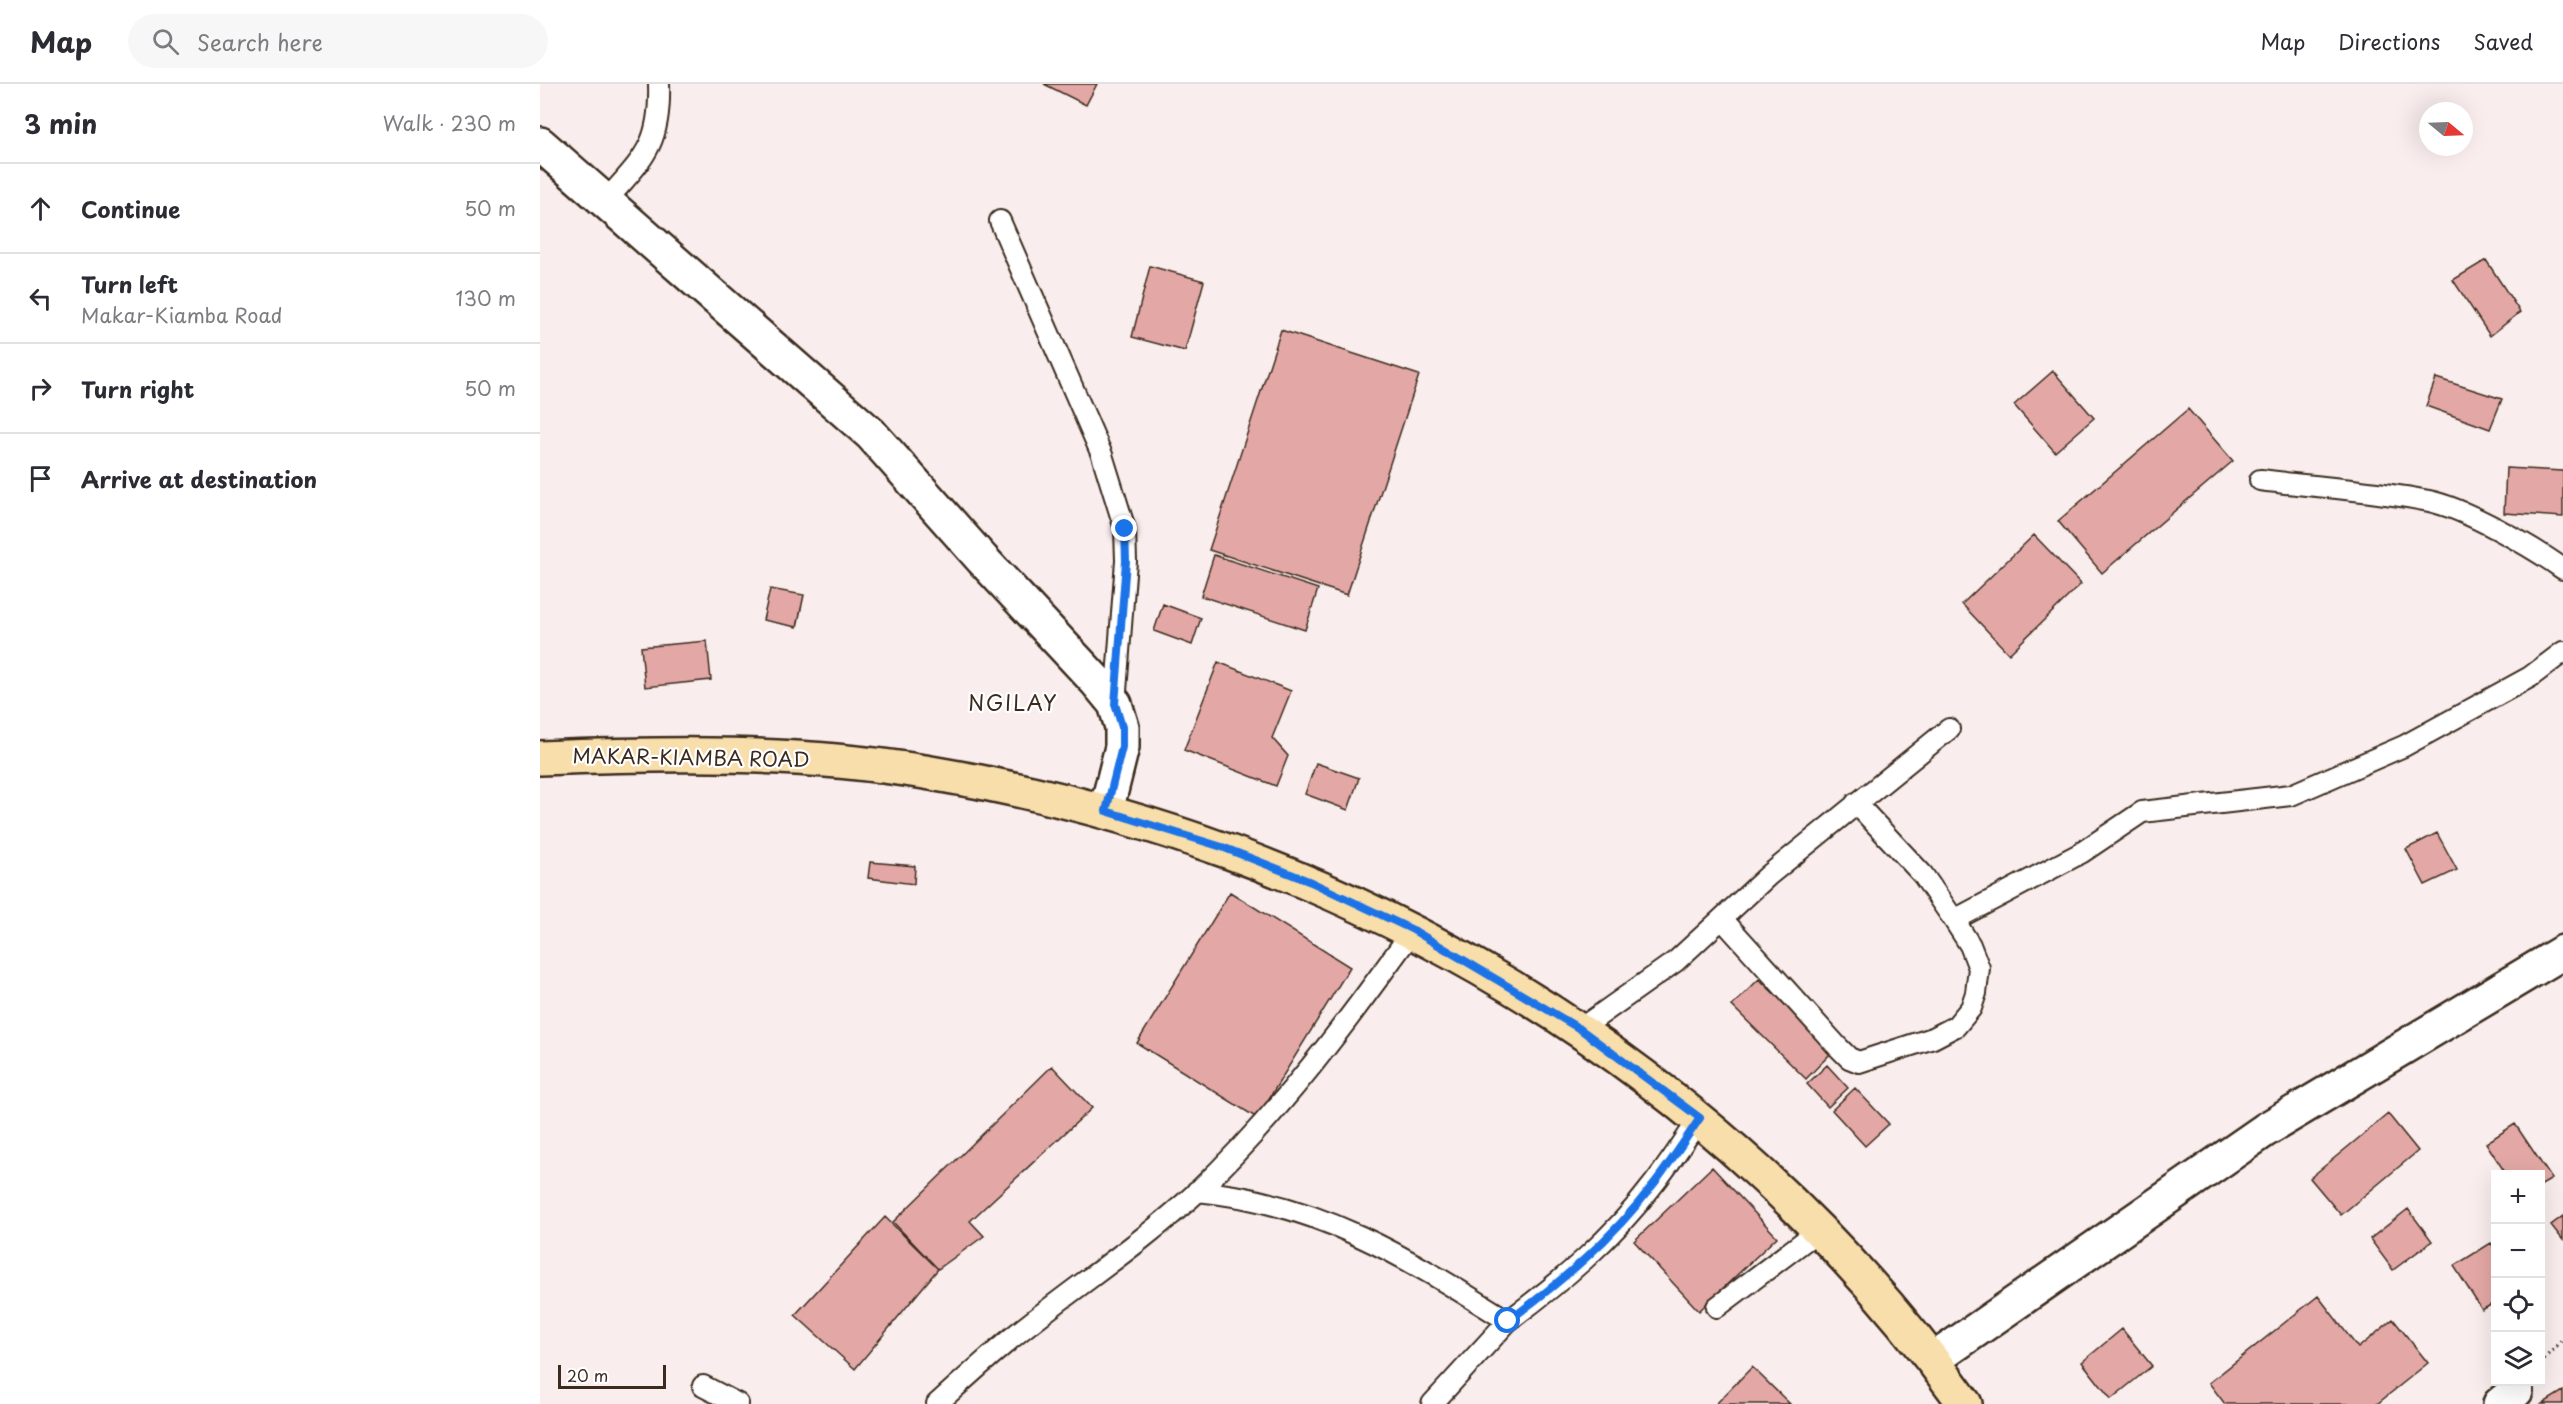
<!DOCTYPE html>
<meta charset="utf-8">
<style>
body{margin:0;font-family:"Playpen Sans",sans-serif;background:#f7f7f7;color:#2b2b33}
.controls{position:absolute;right:18px;bottom:18px;display:grid;overflow:hidden;border-radius:0px;box-shadow:0 6px 24px #0002}
.controls button{width:54px;height:54px;display:grid;place-items:center;padding:0;border:0;border-bottom:2px solid #e1e1e2;background:#fff;color:#2b2b33;font:30px sans-serif}
.compass{position:absolute;left:1879px;top:18px;width:54px;height:54px;border-radius:50%;background:#fff;box-shadow:0 6px 24px #0002;rotate:109deg}
.scale{position:absolute;left:18px;bottom:15px;width:108px;box-sizing:border-box;padding-left:6px;border:3px solid #3b2a1e;border-top:0;font-size:16px;line-height:21px;white-space:nowrap;color:#3b2a1e;-webkit-text-stroke:4px #fff;paint-order:stroke}
.stop{position:absolute;width:18px;height:18px;margin:-14px;border:4px solid #1a73e8;border-radius:50%;background:#fff}
.stop.end{background:#1a73e8;border-color:#fff;box-shadow:0 2px 6px #0008}
.list{margin:0;padding:0;list-style:none}
h2{display:flex;justify-content:space-between;align-items:center;height:78px;margin:0;padding:0 24px;font-size:26px}
h2 small{font-size:20px;font-weight:400;color:#7c7c81}
.list li{display:grid;grid-template-columns:39px 1fr auto;gap:18px;align-items:center;box-sizing:border-box;height:90px;padding:0 24px;border-top:2px solid #e1e1e2}
.list b{display:block;font-size:22px;white-space:nowrap}
.list p{margin:0;font-size:20px;white-space:nowrap;color:#7c7c81}
.list em{font-size:20px;font-style:normal;color:#7c7c81}
.icon{flex:none;width:33px;height:33px;fill:none;stroke:currentColor;stroke-width:2;stroke-linecap:round;stroke-linejoin:round}
.map{position:relative;flex:none;width:2023px;height:1320px;overflow:hidden}
header{display:flex;align-items:center;gap:36px;box-sizing:border-box;height:84px;padding:0 30px;background:#fff;border-bottom:2px solid #e1e1e2}
header strong{font-size:28px}
nav{display:flex;gap:33px;margin-inline-start:auto;font-size:21px}
.search{width:420px;height:54px;background:#f7f7f7;display:flex;align-items:center;gap:15px;box-sizing:border-box;padding:0 21px;border-radius:33px;color:#7c7c81;font-size:22px}
main{display:flex}
aside{flex:1;background:#fff}
.map>svg:first-child{display:block}
.building{fill:#e3a8a5;stroke:#3b2a1e;stroke-width:1.5}
.lines{fill:none;stroke-linecap:round;stroke-linejoin:round}
.lane-casing{stroke:#3b2a1e;stroke-width:24}
.street-casing{stroke:#3b2a1e;stroke-width:38}
.primary-casing{stroke:#3b2a1e;stroke-width:38}
.path{stroke:#3b2a1e;stroke-width:4;stroke-dasharray:1.5 4.5;stroke-linecap:butt}
.lane{stroke:#fff;stroke-width:20}
.street{stroke:#fff;stroke-width:33}
.primary{stroke:#f8deab;stroke-width:33}
.route{stroke:#1a73e8;stroke-width:8}
.labels{text-anchor:middle;stroke-width:4.5;stroke-linejoin:round;paint-order:stroke}
.street-label{font-size:20px;fill:#3b2a1e;stroke:#fff}
.neighbourhood-label{font-size:21px;letter-spacing:1.5px;fill:#3b2a1e;stroke:#fff}
</style>
<header>
<strong>Map</strong>
<div class="search"><svg class="icon" aria-label="search" viewBox="0 0 24 24"><circle cx="10" cy="10" r="6"/><path d="M15 15l6 6"/></svg>Search here</div>
<nav><a>Map</a><a>Directions</a><a>Saved</a></nav>
</header>
<main>
<aside>
<h2>3 min<small>Walk · 230 m</small></h2>
<ul class="list">
<li><svg class="icon" aria-label="ahead" viewBox="0 0 24 24"><path d="M12 20V5M6 11l6-6 6 6"/></svg><div><b>Continue</b></div><em>50 m</em></li>
<li><svg class="icon" aria-label="left" viewBox="0 0 24 24"><path d="M17 20v-9H6M10 6l-5 5 5 5"/></svg><div><b>Turn left</b><p>Makar-Kiamba Road</p></div><em>130 m</em></li>
<li><svg class="icon" aria-label="right" viewBox="0 0 24 24"><path d="M7 20v-9h11M14 6l5 5-5 5"/></svg><div><b>Turn right</b></div><em>50 m</em></li>
<li><svg class="icon" aria-label="arrive" viewBox="0 0 24 24"><path d="M6 21V4h12l-3 4 3 4H6"/></svg><div><b>Arrive at destination</b></div></li>
</ul>
</aside>
<div class="map">
<svg width="2023" height="1320" viewBox="0 0 2023 1320">
<rect width="100%" height="100%" fill="#f9eeed"/>
<filter id="ink" filterUnits="userSpaceOnUse"><feTurbulence type="fractalNoise" baseFrequency=".0167" numOctaves="2"/><feDisplacementMap in="SourceGraphic" scale="12" xChannelSelector="R" yChannelSelector="G"/><feConvolveMatrix kernelMatrix="1 2 1 2 8 2 1 2 1" color-interpolation-filters="sRGB"/></filter>
<g filter="url(#ink)">
<path class="building" d="M504 0H557L546 21Z
M1946 176 1980 228 1950 252 1913 196Z
M610 182 664 197 645 267 592 253Z
M741 246 879 291 807 511 669 466Z
M1513 287 1554 334 1515 368 1474 321Z
M1896 294 1962 315 1950 345 1886 322Z
M1648 325 1693 377 1562 489 1518 437Z
M1966 384 2023 387V433L1964 429Z
M1494 451 1541 500 1469 570 1422 520Z
M674 471 778 505 765 546 661 512Z
M230 505 264 511 257 543 223 536Z
M623 520 661 534 652 561 614 547Z
M167 557 171 596 105 603 101 563Z
M678 578 751 607 732 654 748 672 736 702 644 666Z
M776 679 819 694 808 726 765 710Z
M1897 749 1917 786 1885 801 1866 765Z
M330 778 375 782 374 800 328 794Z
M690 808 810 883 717 1034 597 959Z
M1219 895 1293 967 1266 995 1192 922Z
M1287 981 1308 1004 1288 1023 1267 1000Z
M512 982 552 1024 430 1137 444 1152 398 1185 353 1138Z
M1315 1004 1349 1040 1325 1062 1292 1026Z
M1848 1030 1878 1067 1801 1131 1770 1094Z
M1975 1040 2012 1095 2000 1102V1090H1966L1946 1059Z
M1172 1083 1237 1153 1159 1227 1094 1157Z
M1868 1125 1892 1157 1853 1186 1830 1155Z
M2023 1132V1156L2011 1141Z
M345 1133 398 1185 315 1285 255 1231Z
M1951 1159 1956 1166V1218L1942 1226 1914 1182Z
M1778 1212 1818 1264 1853 1235 1888 1279 1837 1320H1685L1669 1299Z
M1582 1245 1612 1282 1571 1315 1542 1278Z
M1212 1283 1250 1320H1176Z
M2023 1307V1320H2002Z"/>
<g class="lines">
<defs>
<path id="lane" d="M65 118C103 74 121 62 119 0
M460 137 562 371 585 445 586 477 575 620
M1720 396C1776 403 1833 406 1889 417 1924 424 1993 463 2023 485
M1316 719 1383 791 1414 836 1541 769 1602 728 1751 711 1864 662 1990 593 2023 568
M1183 836 1297 962 1309 974 1319 978 1393 954 1416 942 1431 924 1436 909 1439 884 1430 861 1414 836
M1040 945 1136 877 1229 791 1409 645
M657 1107C778 1118 868 1174 968 1237 1021 1198 1072 1155 1112 1102 1129 1081 1144 1057 1160 1034
M1177 1223 1279 1146
M163 1302 198 1320
M397 1320C428 1292 459 1263 493 1237 548 1194 605 1156 657 1108 739 1030 808 937 873 846
M892 1320 968 1237"/>
<path id="street" d="M0 60 331 350 442 475 556 597 575 620 582 643V663L566 727
M1393 1276 1725 1046 2023 868
M1960 1320 1976 1307"/>
<path id="primary" d="M0 674C128 669 258 667 385 688 799 756 1180 978 1425 1320"/>
</defs>
<use href="#lane" class="lane-casing"/>
<use href="#street" class="street-casing"/>
<use href="#primary" class="primary-casing"/>
<path class="path" d="M2000 1280 2023 1255"/>
<use href="#lane" class="lane"/>
<use href="#street" class="street"/>
<use href="#primary" class="primary"/>
</g>
</g>
<g class="lines" filter="url(#ink)">
<path class="route" d="M585 445 586 477 575 620 582 643V663L566 727 682 763 771 798 873 846 1040 945 1160 1034C1144 1057 1129 1081 1112 1102 1072 1155 1021 1198 968 1237"/>
</g>
<g class="labels">
<g class="street-label">
<text transform="translate(151 674) rotate(1)" y="7">MAKAR-KIAMBA ROAD</text>
</g>
<g class="neighbourhood-label">
<text x="473" y="627">NGILAY</text>
</g>
</g>
</svg>
<div class="controls">
<button>+</button>
<button>−</button>
<button><svg class="icon" aria-label="locate" viewBox="0 0 24 24"><circle cx="12" cy="12" r="6"/><path d="M12 2v4M12 18v4M2 12h4M18 12h4"/></svg></button>
<button><svg class="icon" aria-label="layers" viewBox="0 0 24 24"><path d="M12 4l9 5-9 5-9-5zM3 14l9 5 9-5"/></svg></button>
</div>
<svg class="compass" viewBox="-18 -18 36 36"><path d="M0-13l5 13h-10z" fill="#e53935"/><path d="M0 13l5-13h-10z" fill="#7c7c81"/></svg>
<div class="scale">20 m</div>
<div class="stop" style="left:968px;top:1237px"></div>
<div class="stop end" style="left:585px;top:445px"></div>
</div>
</main>
